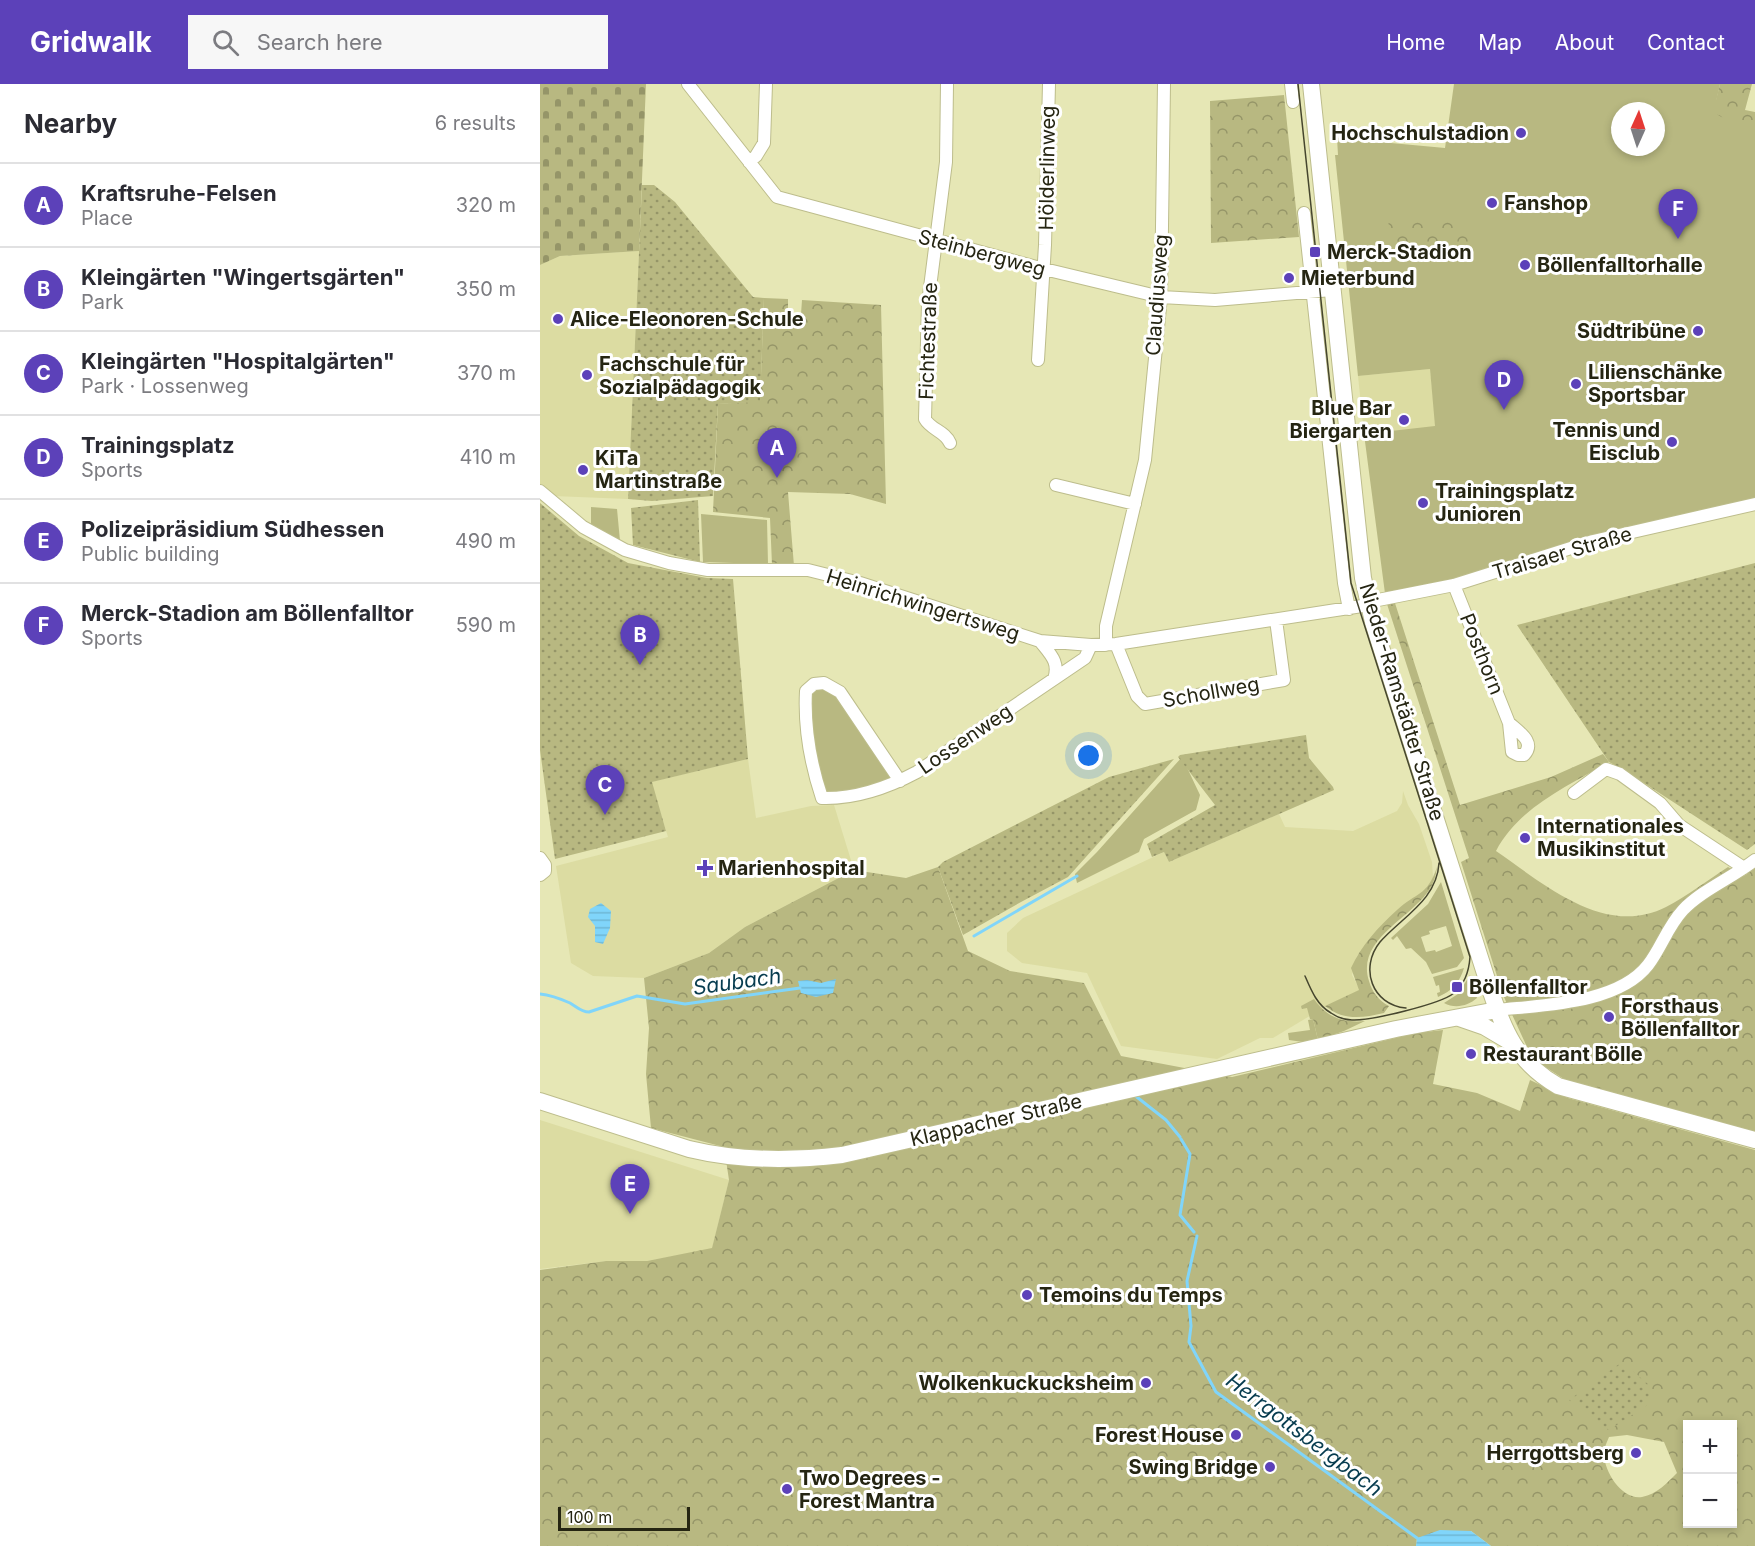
<!DOCTYPE html>
<meta charset="utf-8">
<style>
body{margin:0;font-family:Inter,sans-serif;background:#f7f7f7;color:#2b2b33}
.controls{position:absolute;right:18px;bottom:18px;display:grid;overflow:hidden;border-radius:0px;box-shadow:0 3px 9px #0003}
.controls button{width:54px;height:54px;display:grid;place-items:center;padding:0;border:0;border-bottom:2px solid #e1e1e2;background:#fff;color:#2b2b33;font:30px sans-serif}
.compass{position:absolute;left:1071px;top:18px;width:54px;height:54px;border-radius:50%;background:#fff;box-shadow:0 3px 9px #0003;rotate:3deg}
.scale{position:absolute;left:18px;bottom:15px;width:132px;box-sizing:border-box;padding-left:6px;border:3px solid #252512;border-top:0;font-size:16px;line-height:21px;white-space:nowrap;color:#252512;-webkit-text-stroke:4px #fff;paint-order:stroke}
.you{position:absolute;left:549px;top:672px;width:21px;height:21px;margin:-15px;border:4px solid #fff;border-radius:50%;background:#1a73e8;box-shadow:0 0 0 9px #1a73e833}
.badge{display:grid;place-items:center;width:39px;height:39px;border-radius:50%;background:#5c41b9;color:#fff;font-size:20px;font-weight:700}
.pin{position:absolute;translate:-50% -50px;filter:drop-shadow(0 2px 3px #0008)}
.pin::after{content:'';position:absolute;top:32px;width:21px;height:18px;background:inherit;clip-path:polygon(0 0,100% 0,50% 100%)}
.list{margin:0;padding:0;list-style:none}
h2{display:flex;justify-content:space-between;align-items:center;height:78px;margin:0;padding:0 24px;font-size:26px}
h2 small{font-size:20px;font-weight:400;color:#7c7c81}
.list li{display:grid;grid-template-columns:39px 1fr auto;gap:18px;align-items:center;box-sizing:border-box;height:84px;padding:0 24px;border-top:2px solid #e1e1e2}
.list b{display:block;font-size:22px;white-space:nowrap}
.list p{margin:0;font-size:20px;white-space:nowrap;color:#7c7c81}
.list em{font-size:20px;font-style:normal;color:#7c7c81}
.icon{flex:none;width:33px;height:33px;fill:none;stroke:currentColor;stroke-width:2;stroke-linecap:round;stroke-linejoin:round}
.map{position:relative;flex:none;width:1215px;height:1462px;overflow:hidden}
header{display:flex;align-items:center;gap:36px;box-sizing:border-box;height:84px;padding:0 30px;background:#5c41b9;color:#fff}
header strong{font-size:28px}
nav{display:flex;gap:33px;margin-inline-start:auto;font-size:21px}
.search{width:420px;height:54px;background:#f7f7f7;display:flex;align-items:center;gap:15px;box-sizing:border-box;padding:0 21px;border-radius:0px;color:#7c7c81;font-size:22px}
main{display:flex}
aside{flex:1;background:#fff}
.map>svg:first-child{display:block}
.built{fill:#dcdca2}
.grass{fill:#b8b881;fill-rule:evenodd}
.forest{fill:url(#forest-crowns);fill-rule:evenodd}
.cemetery{fill:url(#cemetery-stones)}
.park{fill:url(#park-dots)}
.water{fill:url(#water-rules)}
.lines{fill:none;stroke-linecap:round;stroke-linejoin:round}
.stream{stroke:#80d5fa;stroke-width:3}
.minor-casing{stroke:#bdbd8c;stroke-width:14}
.major-casing{stroke:#bdbd8c;stroke-width:18}
.minor{stroke:#fff;stroke-width:12}
.major{stroke:#fff;stroke-width:16}
.tram{stroke:#46462e;stroke-width:1.5}
.poi-dot{fill:#5c41b9;stroke:#fff;stroke-width:2}
.labels{text-anchor:middle;stroke-width:6;stroke-linejoin:round;paint-order:stroke}
.poi-label{font-size:20px;font-weight:bold;fill:#252512;stroke:#fff;text-anchor:start}
.street-label{font-size:20px;fill:#252512;stroke:#fff}
.water-label{font-size:21px;font-style:italic;fill:#073c4f;stroke:#fff}
</style>
<header>
<strong>Gridwalk</strong>
<div class="search"><svg class="icon" aria-label="search" viewBox="0 0 24 24"><circle cx="10" cy="10" r="6"/><path d="M15 15l6 6"/></svg>Search here</div>
<nav><a>Home</a><a>Map</a><a>About</a><a>Contact</a></nav>
</header>
<main>
<aside>
<h2>Nearby<small>6 results</small></h2>
<ul class="list">
<li><span class="badge">A</span><div><b>Kraftsruhe-Felsen</b><p>Place</p></div><em>320 m</em></li>
<li><span class="badge">B</span><div><b>Kleingärten &quot;Wingertsgärten&quot;</b><p>Park</p></div><em>350 m</em></li>
<li><span class="badge">C</span><div><b>Kleingärten &quot;Hospitalgärten&quot;</b><p>Park · Lossenweg</p></div><em>370 m</em></li>
<li><span class="badge">D</span><div><b>Trainingsplatz</b><p>Sports</p></div><em>410 m</em></li>
<li><span class="badge">E</span><div><b>Polizeipräsidium Südhessen</b><p>Public building</p></div><em>490 m</em></li>
<li><span class="badge">F</span><div><b>Merck-Stadion am Böllenfalltor</b><p>Sports</p></div><em>590 m</em></li>
</ul>
</aside>
<div class="map">
<svg width="1215" height="1462" viewBox="0 0 1215 1462">
<defs>
<pattern id="forest-crowns" width="20" height="18" patternUnits="userSpaceOnUse" patternTransform="scale(1.5)"><rect width="20" height="18" fill="#b8b881"/><path d="M2 6a3 3 0 1 1 6 0M12 15a3 3 0 1 1 6 0" fill="none" stroke="#959568"/></pattern>
<pattern id="cemetery-stones" width="16" height="16" patternUnits="userSpaceOnUse" patternTransform="scale(1.5)"><rect width="16" height="16" fill="#b8b881"/><path d="M2 7V4a2 2 0 0 1 4 0v3zM10 15v-3a2 2 0 0 1 4 0v3z" fill="#959568"/></pattern>
<pattern id="park-dots" width="8" height="8" patternUnits="userSpaceOnUse" patternTransform="scale(1.5)"><rect width="8" height="8" fill="#b8b881"/><path d="M2 2h.1M6 6h.1" fill="none" stroke="#959568" stroke-width="1.8" stroke-linecap="round"/></pattern>
<pattern id="water-rules" width="6" height="5" patternUnits="userSpaceOnUse" patternTransform="scale(1.5)"><rect width="6" height="5" fill="#80d5fa"/><path d="M0 2.5h6" fill="none" stroke="#6eb7d5"/></pattern>
</defs>
<rect width="100%" height="100%" fill="#e6e7b5"/>
<path class="built" d="M99 167 88 415 13 412 0 402V181L20 172Z
M890 285 896 343 824 350 818 292Z
M208 675 216 734 271 722 294 721 314 786 205 843 169 869 104 894 53 892 31 879 16 782 128 753 111 698Z
M863 707 868 721 879 740 892 778 893 794 888 804 851 832 817 872 812 891 820 906 788 921 733 954H720L677 975 581 962 547 889 482 879 467 867V849L483 834 624 768 629 778 739 730 745 743 813 747 857 727 862 719Z
M0 1036 189 1096 172 1165 107 1177H66L0 1185Z"/>
<path class="grass" d="M914 0H1180L1176 18 1215 46V418L846 517 824 350 895 342 890 285 818 292 795 71H798L797 54 905 64ZM1080 27H1116V63H1080Z
M51 423 77 425 80 457 51 442Z
M161 430 227 436 228 480 163 478Z
M283 602 298 610 355 696 323 706 284 711 271 664 269 609Z
M642 673 660 711 656 726 604 755 599 768 537 799 535 790 557 768Z
M901 798 924 874 917 883 892 890 886 878 871 864 866 865 857 852 853 856 851 854 888 820ZM906 842 912 862 896 868 895 866 886 868 881 853 890 850 889 847Z
M924 884C920 898 912 907 898 913L897 909 900 908 899 901 896 902 893 893Z
M930 891 937 914C928 922 915 925 904 919L918 910Z
M773 935 778 956 763 958 749 956 748 949 770 946 768 936Z"/>
<path class="forest" d="M1180 0H1212L1205 26 1215 28V57L1212 58 1202 45 1173 28Z
M744 11 759 153 671 159 670 17Z
M848 135 927 138 930 169 853 177Z
M224 214 248 215V230H261L262 216 341 221 346 420 310 410 248 408 254 482 232 481 230 434 173 428 178 320 220 317Z
M854 516 920 721 1011 693 1063 670 1069 678C1028 702 979 723 956 767 1004 800 1065 854 1126 823 1147 812 1168 796 1188 783L1204 792 1215 784V1049L1030 999 1001 980 987 963 963 911 921 778 929 774 846 517Z
M398 783 428 867 470 887 544 899 581 972 692 993 876 949 903 946 893 1000 937 1009 980 1027 990 996 1028 1014 1215 1066V1462H951L931 1447 877 1454 876 1462H0V1186L66 1177H107L172 1164 189 1096 184 1063 111 1044 106 990 109 944 104 894 169 869 205 843 314 786 366 794ZM1148 1340H1192V1440H1148ZM1087 1351 1124 1358 1137 1389C1127 1399 1117 1410 1102 1413 1082 1416 1065 1389 1064 1371 1063 1366 1067 1358 1069 1353Z
M897 783C896 792 893 802 887 809 867 836 816 857 829 897 832 908 839 917 849 922L844 929C822 934 804 937 785 922L819 906 811 884C821 862 838 843 857 826 876 808 887 813 897 783Z
M774 915C787 934 804 939 825 937L804 947 778 956 773 935H770L767 924 762 925 761 922Z"/>
<path class="cemetery" d="M0 0H106L99 167 20 172 0 181Z"/>
<path class="park" d="M102 101H114L135 118 213 213 224 214 220 318 178 320 173 412 112 417 88 415Z
M158 416 160 478 93 461 91 424Z
M0 419 39 452 88 479 167 494 193 495 208 675 112 698 126 747 15 775 0 666Z
M1215 479V760L1207 766 1084 686 1069 678 977 541Z
M766 651 769 674 793 703 794 706 629 778 624 768 612 773 607 760 675 721 638 673 640 671Z
M634 675 528 793 481 818 423 851 398 783 403 778 569 693Z
M1082 1278 1109 1301V1320L1069 1346 1029 1316Z"/>
<path class="water" d="M61 819 71 827 70 844 63 860 55 858V842L48 833 50 825Z
M296 895 293 909 276 913 261 909 258 897 267 896 281 899Z
M900 1446 931 1447 951 1462H876L877 1454Z"/>
<g class="lines">
<path class="stream" d="M434 852 537 792
M0 910C10 911 21 915 30 919 37 923 41 928 49 928L97 912 145 920 260 904
M593 1010 626 1036 640 1053
M641 1055 650 1070 640 1131 654 1148
M657 1152 647 1197 651 1242 649 1258 676 1308 877 1454"/>
<defs>
<path id="minor" d="M148 0 237 113 504 185 621 213 675 216 792 206
M407 0 406 78 388 219 385 335C391 346 405 347 410 359
M751 0 753 18
M209 78 216 72 224 59 226 0
M764 129 804 499 809 525
M498 276 505 161 509 0
M516 401 595 420
M0 407 43 443 85 466 129 479 168 486H268L320 499 500 557 551 561 576 560 822 522 828 518 914 501 1053 457 1215 420
M914 501 969 639 972 668 978 671H984C996 658 979 648 969 639
M500 557C510 570 520 578 514 595
M576 560 597 612 605 620 744 596 736 536
M566 561V542L605 376 621 213 624 0
M360 697 300 608 284 599 274 600 266 607C264 645 270 678 282 714 316 715 347 704 377 688L545 574 551 561
M1034 709 1066 685 1080 690 1120 719 1139 741 1204 784
M0 774 5 781V787L0 791
M957 926C1002 921 1078 920 1108 881 1121 864 1128 842 1143 826 1162 806 1192 794 1215 776"/>
<path id="major" d="M771 0 823 494 833 538 949 902C963 945 976 978 1018 1002L1215 1056
M919 934 945 943 972 959
M0 1017 149 1065C199 1077 251 1077 302 1071L856 945 957 926"/>
</defs>
<use href="#minor" class="minor-casing"/>
<use href="#major" class="major-casing"/>
<use href="#minor" class="minor"/>
<use href="#major" class="major"/>
<path class="tram" d="M758 0 811 499 930 873C929 887 925 900 914 909 901 920 830 937 812 936 805 936 797 933 791 929 777 921 771 906 765 892
M866 924C832 921 819 884 840 858 862 833 897 816 899 779"/>
</g>
<g class="poi-dot">
<circle cx="981" cy="49" r="6"/>
<circle cx="952" cy="119" r="6"/>
<rect x="769" y="162" width="12" height="12" rx="3"/>
<circle cx="985" cy="181" r="6"/>
<circle cx="749" cy="194" r="6"/>
<circle cx="18" cy="235" r="6"/>
<circle cx="1158" cy="247" r="6"/>
<circle cx="47" cy="291" r="6"/>
<circle cx="1036" cy="300" r="6"/>
<circle cx="864" cy="336" r="6"/>
<circle cx="1132" cy="358" r="6"/>
<circle cx="43" cy="386" r="6"/>
<circle cx="883" cy="419" r="6"/>
<circle cx="985" cy="754" r="6"/>
<path d="M162 775h6v6h6v6h-6v6h-6v-6h-6v-6h6z"/>
<rect x="911" y="897" width="12" height="12" rx="3"/>
<circle cx="1069" cy="933" r="6"/>
<circle cx="931" cy="970" r="6"/>
<circle cx="487" cy="1211" r="6"/>
<circle cx="606" cy="1299" r="6"/>
<circle cx="696" cy="1351" r="6"/>
<circle cx="1096" cy="1369" r="6"/>
<circle cx="730" cy="1383" r="6"/>
<circle cx="247" cy="1405" r="6"/>
</g>
<g class="labels">
<g class="poi-label">
<text x="969" y="56" text-anchor="end">Hochschulstadion</text>
<text x="964" y="126">Fanshop</text>
<text x="787" y="175">Merck-Stadion</text>
<text x="997" y="188">Böllenfalltorhalle</text>
<text x="761" y="201">Mieterbund</text>
<text x="30" y="242">Alice-Eleonoren-Schule</text>
<text x="1146" y="254" text-anchor="end">Südtribüne</text>
<text x="59" y="287">Fachschule für<tspan x="59" dy="23">Sozialpädagogik</tspan></text>
<text x="1048" y="295">Lilienschänke<tspan x="1048" dy="23">Sportsbar</tspan></text>
<text x="852" y="331" text-anchor="end">Blue Bar<tspan x="852" dy="23">Biergarten</tspan></text>
<text x="1120" y="353" text-anchor="end">Tennis und<tspan x="1120" dy="23">Eisclub</tspan></text>
<text x="55" y="381">KiTa<tspan x="55" dy="23">Martinstraße</tspan></text>
<text x="895" y="414">Trainingsplatz<tspan x="895" dy="23">Junioren</tspan></text>
<text x="997" y="749">Internationales<tspan x="997" dy="23">Musikinstitut</tspan></text>
<text x="178" y="791">Marienhospital</text>
<text x="929" y="910">Böllenfalltor</text>
<text x="1081" y="929">Forsthaus<tspan x="1081" dy="23">Böllenfalltor</tspan></text>
<text x="943" y="977">Restaurant Bölle</text>
<text x="499" y="1218">Temoins du Temps</text>
<text x="594" y="1306" text-anchor="end">Wolkenkuckucksheim</text>
<text x="684" y="1358" text-anchor="end">Forest House</text>
<text x="1084" y="1376" text-anchor="end">Herrgottsberg</text>
<text x="718" y="1390" text-anchor="end">Swing Bridge</text>
<text x="259" y="1401">Two Degrees -<tspan x="259" dy="23">Forest Mantra</tspan></text>
</g>
<g class="street-label">
<text transform="translate(507 84) rotate(-89)" y="7">Hölderlinweg</text>
<text transform="translate(442 169) rotate(15)" y="7">Steinbergweg</text>
<text transform="translate(617 211) rotate(-86)" y="7">Claudiusweg</text>
<text transform="translate(388 257) rotate(-88)" y="7">Fichtestraße</text>
<text transform="translate(1022 469) rotate(-16)" y="7">Traisaer Straße</text>
<text transform="translate(383 521) rotate(17)" y="7">Heinrichwingertsweg</text>
<text transform="translate(942 570) rotate(68)" y="7">Posthorn</text>
<text transform="translate(671 608) rotate(-10)" y="7">Schollweg</text>
<text transform="translate(862 618) rotate(73)" y="7">Nieder-Ramstädter Straße</text>
<text transform="translate(425 655) rotate(-34)" y="7">Lossenweg</text>
<text transform="translate(456 1036) rotate(-13)" y="7">Klappacher Straße</text>
</g>
<g class="water-label">
<text transform="translate(197 898) rotate(-8)" y="7">Saubach</text>
<text transform="translate(764 1351) rotate(37)" y="7">Herrgottsbergbach</text>
</g>
</g>
</svg>
<div class="controls">
<button>+</button>
<button>−</button>
</div>
<svg class="compass" viewBox="-18 -18 36 36"><path d="M0-13l5 13h-10z" fill="#e53935"/><path d="M0 13l5-13h-10z" fill="#7c7c81"/></svg>
<div class="scale">100 m</div>
<div class="you"></div>
<div class="pin badge" style="left:237px;top:394px">A</div>
<div class="pin badge" style="left:100px;top:581px">B</div>
<div class="pin badge" style="left:65px;top:731px">C</div>
<div class="pin badge" style="left:964px;top:326px">D</div>
<div class="pin badge" style="left:90px;top:1130px">E</div>
<div class="pin badge" style="left:1138px;top:155px">F</div>
</div>
</main>
